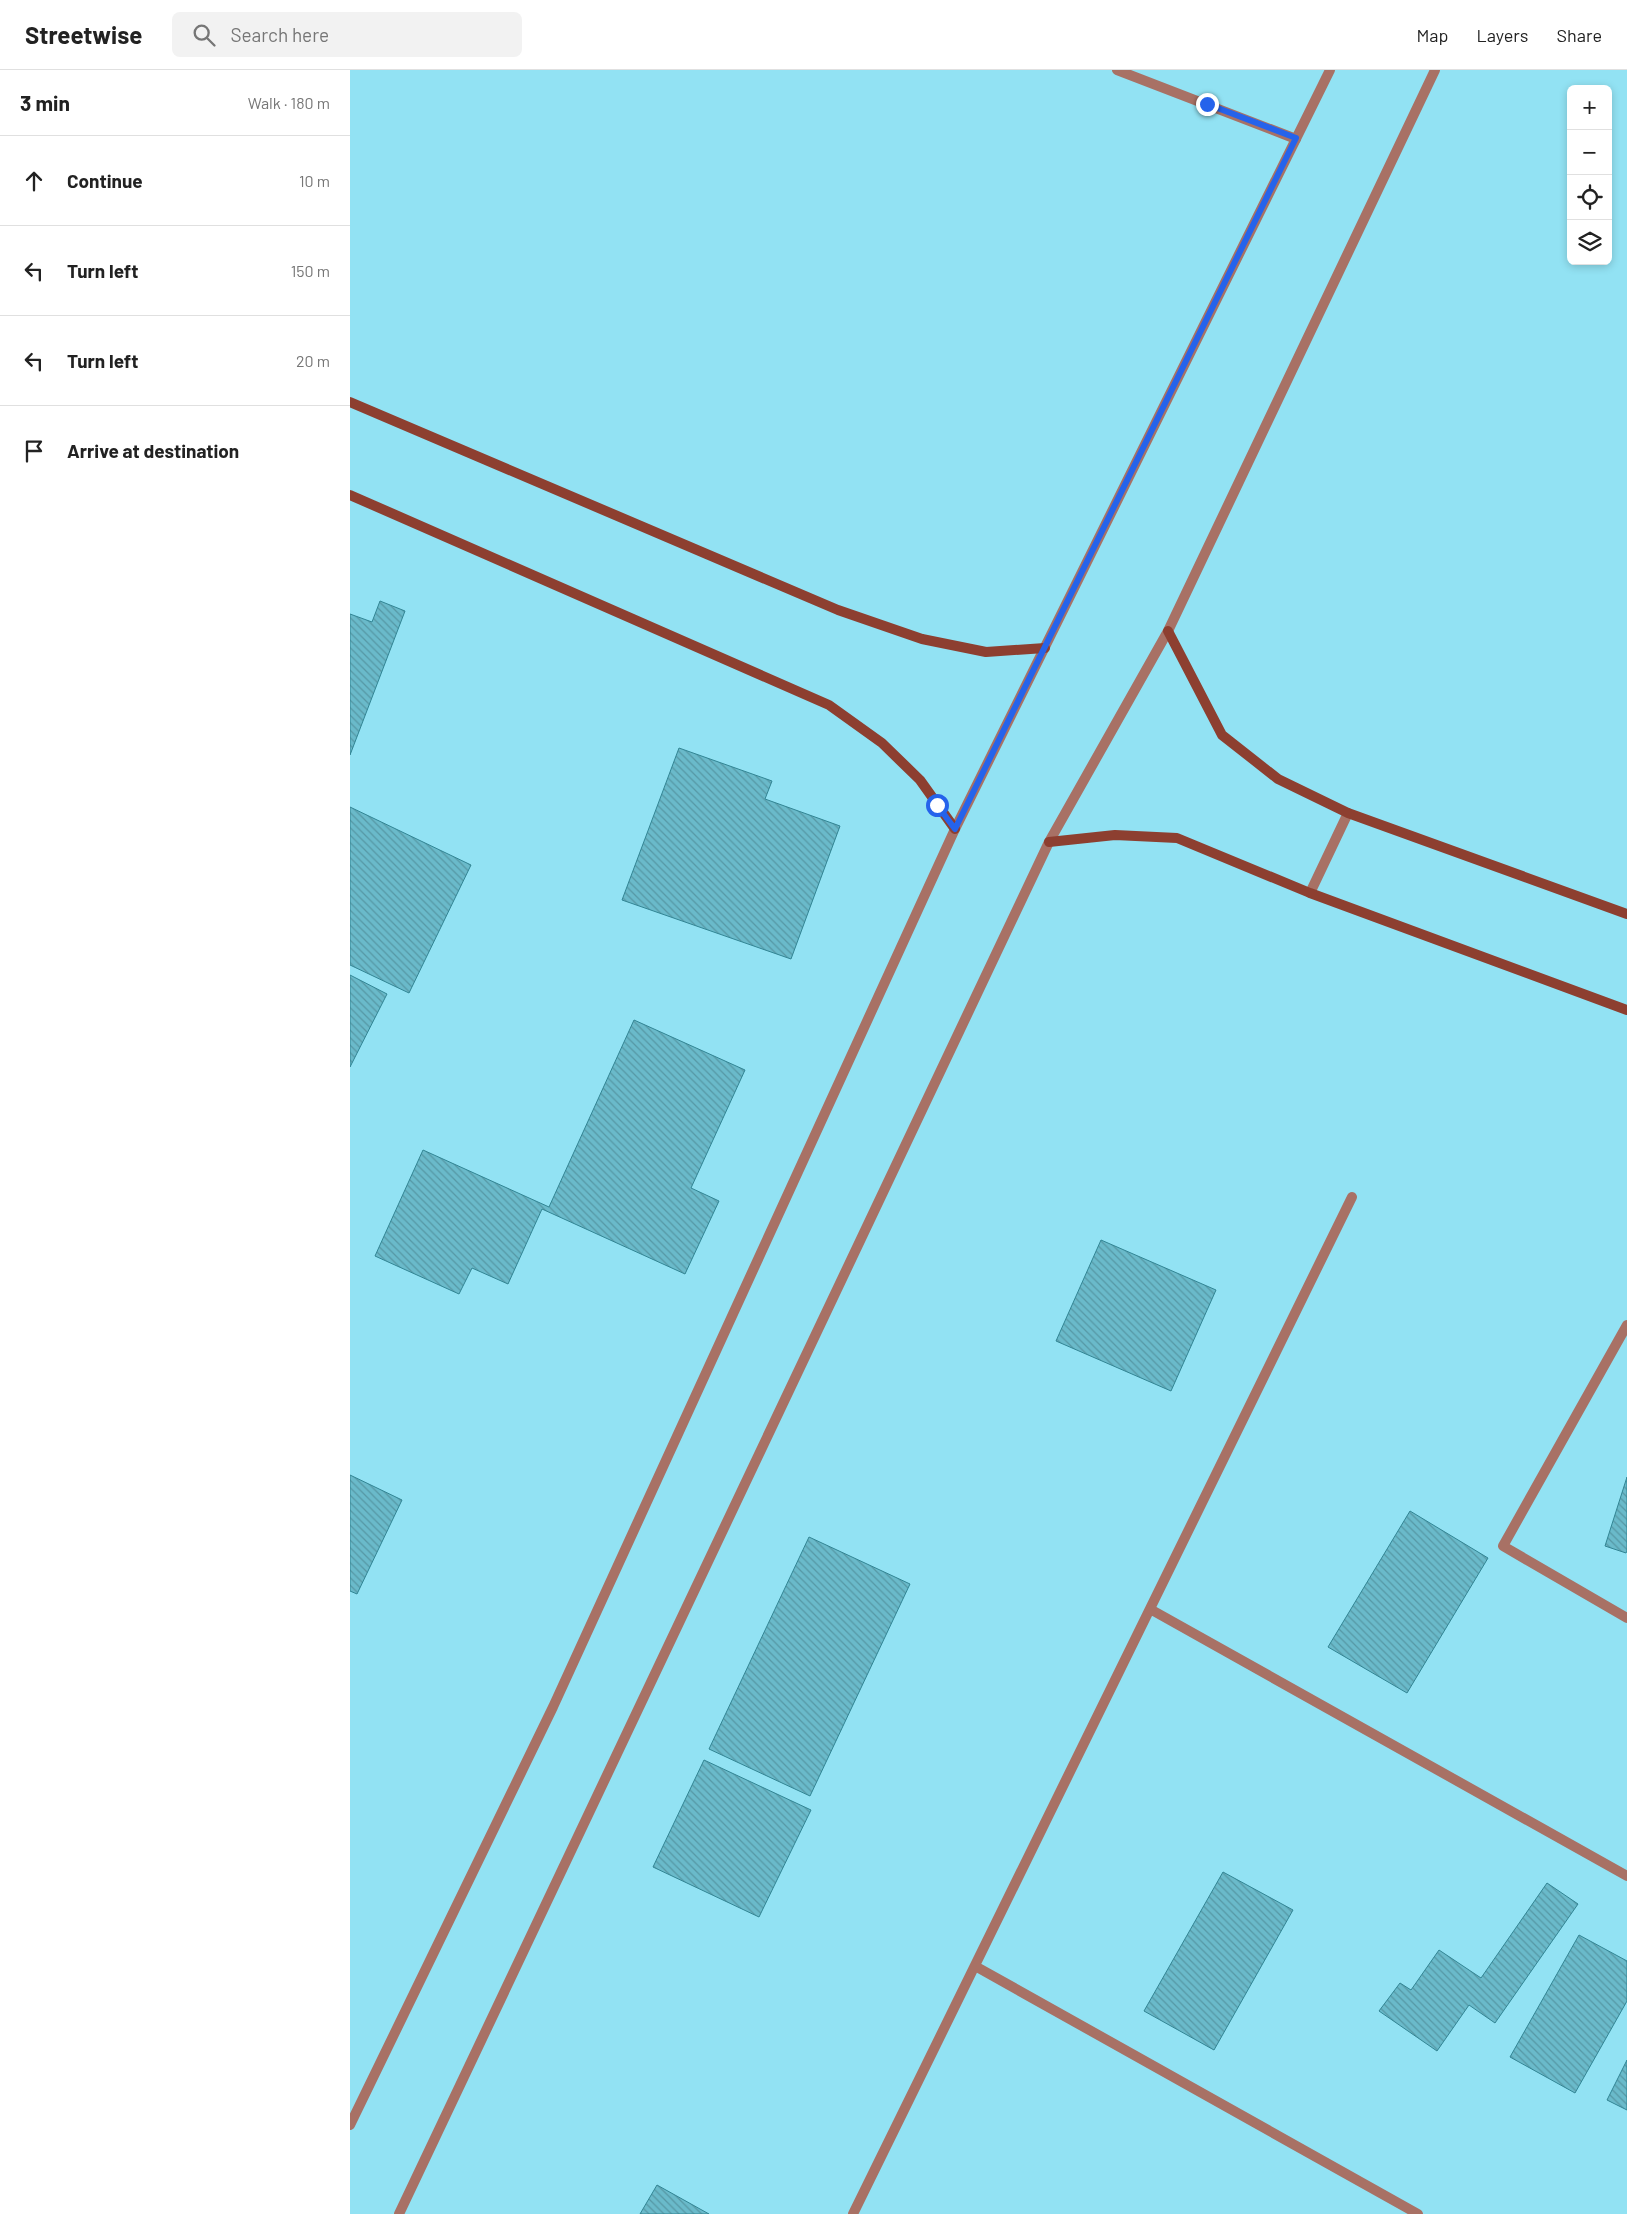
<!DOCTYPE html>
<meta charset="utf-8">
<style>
body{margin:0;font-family:Barlow,sans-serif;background:#f2f2f2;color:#222}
.controls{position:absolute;right:15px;top:15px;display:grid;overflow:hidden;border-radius:8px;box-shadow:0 2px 8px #0003}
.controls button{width:45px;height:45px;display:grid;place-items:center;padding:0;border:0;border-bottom:1px solid #e0e0e0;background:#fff;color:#222;font:25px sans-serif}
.stop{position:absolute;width:15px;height:15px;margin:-11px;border:4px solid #2563eb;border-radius:50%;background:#fff}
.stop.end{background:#2563eb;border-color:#fff;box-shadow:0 1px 5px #0008}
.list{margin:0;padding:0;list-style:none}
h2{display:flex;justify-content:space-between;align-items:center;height:65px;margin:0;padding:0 20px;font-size:21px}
h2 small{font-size:16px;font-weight:400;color:#767676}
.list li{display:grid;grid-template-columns:32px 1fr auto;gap:15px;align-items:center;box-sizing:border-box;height:90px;padding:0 20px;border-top:1px solid #e0e0e0}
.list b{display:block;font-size:19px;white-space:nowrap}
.list em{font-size:16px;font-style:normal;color:#767676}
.icon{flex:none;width:28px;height:28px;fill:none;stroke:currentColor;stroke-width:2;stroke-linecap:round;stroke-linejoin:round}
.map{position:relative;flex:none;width:1277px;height:2144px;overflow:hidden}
header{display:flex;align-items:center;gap:30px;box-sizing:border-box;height:70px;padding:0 25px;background:#fff;border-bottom:1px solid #e0e0e0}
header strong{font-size:24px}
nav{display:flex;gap:28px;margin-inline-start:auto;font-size:18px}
.search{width:350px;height:45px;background:#f2f2f2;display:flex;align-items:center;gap:12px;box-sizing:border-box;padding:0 18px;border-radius:8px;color:#767676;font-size:19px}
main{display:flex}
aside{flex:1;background:#fff}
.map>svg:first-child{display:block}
.building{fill:url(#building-back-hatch);stroke:#328594}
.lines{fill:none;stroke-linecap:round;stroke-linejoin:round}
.minor{stroke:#a87165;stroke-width:10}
.tertiary{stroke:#a87165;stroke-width:10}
.secondary{stroke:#8d3f30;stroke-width:10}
.route{stroke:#2563eb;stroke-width:6}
</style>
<header>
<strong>Streetwise</strong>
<div class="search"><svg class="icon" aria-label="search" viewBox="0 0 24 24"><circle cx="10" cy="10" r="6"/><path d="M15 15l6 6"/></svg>Search here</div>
<nav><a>Map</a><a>Layers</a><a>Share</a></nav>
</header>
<main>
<aside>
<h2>3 min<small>Walk · 180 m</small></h2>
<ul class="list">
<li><svg class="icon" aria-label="ahead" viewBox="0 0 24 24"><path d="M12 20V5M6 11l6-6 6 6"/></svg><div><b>Continue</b></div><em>10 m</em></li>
<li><svg class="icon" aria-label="left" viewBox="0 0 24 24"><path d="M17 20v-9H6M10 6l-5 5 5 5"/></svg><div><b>Turn left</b></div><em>150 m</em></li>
<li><svg class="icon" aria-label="left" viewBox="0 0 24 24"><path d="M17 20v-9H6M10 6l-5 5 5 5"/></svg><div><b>Turn left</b></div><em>20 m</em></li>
<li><svg class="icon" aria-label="arrive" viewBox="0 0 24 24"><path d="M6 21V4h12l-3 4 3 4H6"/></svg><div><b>Arrive at destination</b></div></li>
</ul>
</aside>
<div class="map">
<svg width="1277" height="2144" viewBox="0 0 1277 2144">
<defs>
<pattern id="building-back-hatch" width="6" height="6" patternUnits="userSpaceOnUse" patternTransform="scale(1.25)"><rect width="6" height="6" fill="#6abaca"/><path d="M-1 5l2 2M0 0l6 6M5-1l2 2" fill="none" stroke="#5698a5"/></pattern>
</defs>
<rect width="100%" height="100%" fill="#92e2f3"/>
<path class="building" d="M30 531 55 541 0 685V544L22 552Z
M329 678 422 711 415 729 490 756 441 889 272 830Z
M0 737 121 795 59 923 0 895Z
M0 905 37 924 0 997Z
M284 950 395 1000 341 1118 369 1131 335 1204 192 1139 158 1214 122 1198 109 1224 25 1186 73 1080 199 1137Z
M751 1170 866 1220 821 1321 706 1271Z
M0 1405 52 1430 7 1524 0 1521Z
M1277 1407V1481L1276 1483 1255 1476Z
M1060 1441 1138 1488 1057 1623 978 1577Z
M459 1467 560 1514 460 1726 359 1679Z
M354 1690 461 1740 409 1847 303 1797Z
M873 1802 943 1840 864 1980 794 1941Z
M1197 1813 1228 1834 1145 1953 1119 1935 1087 1981 1029 1941 1050 1913 1061 1920 1089 1880 1131 1908Z
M1229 1865 1277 1891V1931L1225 2023 1160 1987Z
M1277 1990V2040L1257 2030Z
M307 2115 359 2144H290Z"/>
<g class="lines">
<path class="minor" d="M767 0 946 69
M1277 1255 1153 1476 1277 1548
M800 1539 1277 1806
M625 1896 1068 2144
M503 2144 1002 1127"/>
<path class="tertiary" d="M960 823 998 743
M0 2055 203 1637 605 759 980 0
M49 2144 699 772 818 561 1085 0"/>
<path class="secondary" d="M0 332 488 540 572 569 636 582 695 578
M0 425 479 635 532 673 570 710 605 759
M818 561 872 665 928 709 998 743 1277 844
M699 772 765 765 827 768 960 823 1277 940"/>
</g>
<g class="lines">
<path class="route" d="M587 735 605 759 946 68 857 34"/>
</g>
</svg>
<div class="controls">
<button>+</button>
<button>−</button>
<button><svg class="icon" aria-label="locate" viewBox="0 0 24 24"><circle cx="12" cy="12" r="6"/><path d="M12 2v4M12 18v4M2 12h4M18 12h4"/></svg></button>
<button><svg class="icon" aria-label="layers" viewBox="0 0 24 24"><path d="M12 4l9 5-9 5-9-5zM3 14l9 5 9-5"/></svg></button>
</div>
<div class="stop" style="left:587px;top:735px"></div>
<div class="stop end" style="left:857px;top:34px"></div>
</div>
</main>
